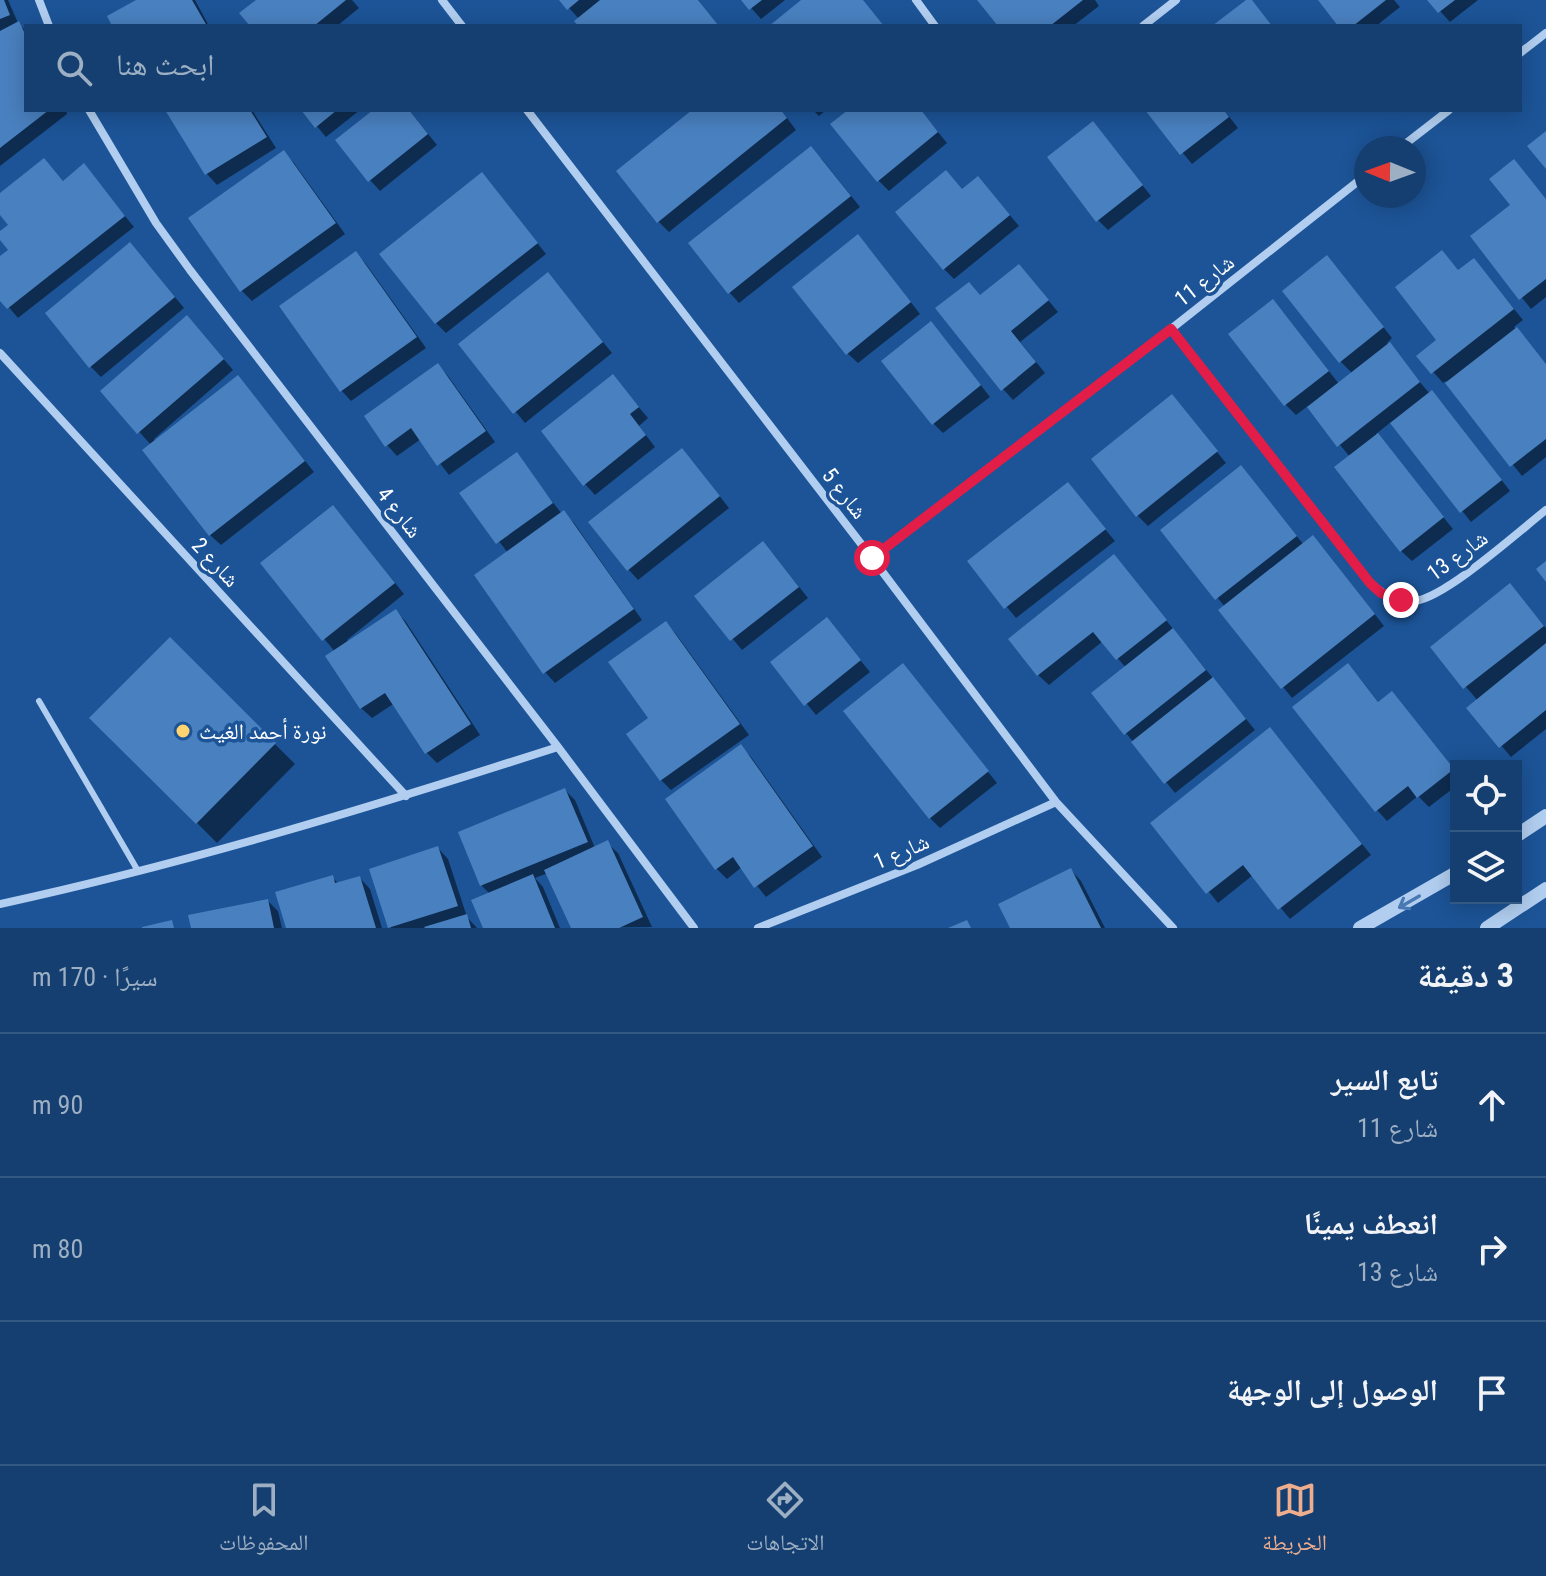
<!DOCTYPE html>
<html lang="ar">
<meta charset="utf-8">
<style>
body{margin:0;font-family:"Roboto Condensed","Noto Naskh Arabic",sans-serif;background:#224a79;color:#f1f3f6;direction:rtl}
.controls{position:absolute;right:24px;bottom:24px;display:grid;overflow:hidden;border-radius:0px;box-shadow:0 4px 20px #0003}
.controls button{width:72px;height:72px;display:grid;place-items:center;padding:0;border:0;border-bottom:2px solid #345884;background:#153f71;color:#f1f3f6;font:40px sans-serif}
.compass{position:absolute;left:1354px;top:136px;width:72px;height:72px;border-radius:50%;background:#153f71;box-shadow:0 4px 20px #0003;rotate:271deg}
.stop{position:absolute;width:24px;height:24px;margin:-18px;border:6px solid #e11d48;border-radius:50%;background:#fff}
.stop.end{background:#e11d48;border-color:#fff;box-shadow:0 2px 8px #0008}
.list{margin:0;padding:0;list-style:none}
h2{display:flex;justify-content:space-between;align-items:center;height:104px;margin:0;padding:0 32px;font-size:34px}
h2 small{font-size:26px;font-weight:400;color:#9dafc3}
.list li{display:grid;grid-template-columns:52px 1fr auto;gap:24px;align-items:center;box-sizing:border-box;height:144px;padding:0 32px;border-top:2px solid #345884}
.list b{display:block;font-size:30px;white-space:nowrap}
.list p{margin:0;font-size:26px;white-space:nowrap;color:#9dafc3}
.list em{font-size:26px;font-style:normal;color:#9dafc3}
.icon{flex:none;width:44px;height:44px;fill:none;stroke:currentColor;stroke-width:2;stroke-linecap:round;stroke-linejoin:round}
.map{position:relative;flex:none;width:1546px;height:928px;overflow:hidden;direction:ltr}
.search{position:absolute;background:#153f71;box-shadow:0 4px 20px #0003;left:24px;right:24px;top:24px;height:88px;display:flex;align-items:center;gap:20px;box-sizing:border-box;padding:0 28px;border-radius:0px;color:#9dafc3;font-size:30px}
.sheet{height:536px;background:#153f71}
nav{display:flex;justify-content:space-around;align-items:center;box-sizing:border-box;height:112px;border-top:2px solid #345884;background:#153f71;font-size:22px;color:#9dafc3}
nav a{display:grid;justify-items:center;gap:4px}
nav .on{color:#eead8d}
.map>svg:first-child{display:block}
.shadow{fill:#0007}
.building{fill:#4980bf}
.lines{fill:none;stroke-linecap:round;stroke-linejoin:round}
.service{stroke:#b1cef0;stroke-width:6}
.minor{stroke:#b1cef0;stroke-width:8}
.tertiary{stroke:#b1cef0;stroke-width:14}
.oneway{stroke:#4979b2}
.route{stroke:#e11d48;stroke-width:10}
.poi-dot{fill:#ffd36f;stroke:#1c5497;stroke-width:3}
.labels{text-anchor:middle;stroke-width:7;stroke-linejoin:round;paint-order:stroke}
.street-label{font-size:22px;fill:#fff;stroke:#1c5497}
.poi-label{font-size:22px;fill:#fff;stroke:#1c5497;text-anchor:start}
</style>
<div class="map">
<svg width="1546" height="928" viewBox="0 0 1546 928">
<rect width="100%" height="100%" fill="#1c5497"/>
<path class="shadow" d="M0 0H8L18 23 26 31V110H66L67 114 0 166Z
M140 0H195L209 26H115Z
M259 0H352L359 8 337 26H252Z
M562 0H698L719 26H581L579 19Z
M744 0H785L761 19Z
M980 0H1095L1099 6 1073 26H1000Z
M1320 0H1394L1400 7 1376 26H1340Z
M1430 0H1478L1450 22Z
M167 110H252L276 148 217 185 207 174Z
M303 110H360L326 137Z
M376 110H409L437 145 380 191 370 180Z
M695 110H781L796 130 669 232 658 221Z
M813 110H826L819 116Z
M851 110H920L947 143 889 191 878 180Z
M1147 110H1224L1238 128 1192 164Z
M1093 123 1151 196 1108 230 1098 220Z
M284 152 294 163 345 234 252 301 241 290Z
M821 158 860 207 739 303 729 292Z
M44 160 64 182 84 166 134 227 18 318 0 297V259L11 250 0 236 11 225 0 211V195Z
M1514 161 1546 199V297L1531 309 1473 237 1513 205Z
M978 178 1019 226 954 279 944 269Z
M492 185 546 254 446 333 436 323Z
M868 247 920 314 858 363 847 353Z
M356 253 366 264 426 348 351 401 341 390Z
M140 255 184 308 101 377 90 366Z
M1474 260 1523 320 1514 327 1546 364V457L1522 476 1446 381 1443 383 1419 356 1439 340Z
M1337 268 1392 338 1387 343 1430 394 1442 403 1510 491 1471 522 1391 422 1376 434 1453 529 1412 561 1401 551 1350 457 1308 406 1296 415 1286 405 1231 335 1283 312 1339 384 1353 374 1340 361Z
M548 274 612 353 525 423 460 344Z
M1029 277 1058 312 1020 342 1045 373 1013 400 1003 389 981 297Z
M197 328 233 370 154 439 156 442 238 377 314 472 221 545 210 535 151 445 103 391Z
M941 334 990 397 943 433 933 423Z
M438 365 448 376 495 442 449 475 421 439 397 456 387 445Z
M613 377 648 418 639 426 655 447 595 495 585 484Z
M1172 397 1226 463 1148 526 1137 515Z
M516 455 562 514 564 513 574 523 642 620 555 683 545 672 508 553 462 494Z
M692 461 729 508 638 580 628 569Z
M1241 468 1304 545 1323 548 1384 626 1292 698 1221 611 1225 607 1162 530Z
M1068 485 1115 541 1016 618 970 562Z
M343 518 404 594 347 640 349 643 396 611 406 622 480 735 437 763 427 753 395 703 372 718 361 708 335 652 263 563Z
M773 554 808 598 742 650 697 596Z
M1114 556 1255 730 1175 793 1094 694 1126 668 1103 641 1049 685 1038 675Z
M1510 586 1546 628V729L1511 757 1469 708 1478 701 1432 647Z
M827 620 870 672 816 715 773 663Z
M666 623 676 634 749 735 671 790 661 780 651 719Z
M170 640 295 764 217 843 92 718Z
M903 666 997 783 940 828 930 818Z
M1358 676 1379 703 1392 693 1456 772V786L1429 807 1418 796 1387 821 1377 810Z
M1270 730 1371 855 1290 919 1253 875 1218 903 1153 823Z
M741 747 751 757 822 857 766 897 742 867 727 879 716 868Z
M565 790 575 800 595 848 607 843 618 853 652 927 573 928 548 873 535 878 543 887 560 928H485L490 894 481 885Z
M438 848 448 859 467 917 477 928H391L372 870Z
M1071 870 1081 881 1105 928H1012Z
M332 877 339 884 360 878 370 889 382 928H288Z
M268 901 278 911 282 928H193Z"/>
<path class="building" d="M0 0H4L10 15 0 19Z
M136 0H192L207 26H112L107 16Z
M256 0H346L314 26H250L239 13Z
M559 0H579L567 10Z
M600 0H698L719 26H578L574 21Z
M741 0H762L749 10Z
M801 0H863L884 26H769Z
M977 0H1083L1050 26H998Z
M1246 0H1252L1272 26H1212Z
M1318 0H1386L1353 26H1338Z
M1427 0H1455L1438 13Z
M19 21 26 36V110H49L0 148V31Z
M165 110H250L267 137 205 175Z
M301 110H337L315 128Z
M373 110H409L428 134 368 182 335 140Z
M692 110H781L787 118 657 223 616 171Z
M848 110H921L938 132 877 182 830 124Z
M1145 110H1224L1229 117 1180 155Z
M1093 121 1143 185 1096 222 1047 157Z
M1546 131V169L1527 146Z
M811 146 851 196 728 294 688 243Z
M284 150 336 223 240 292 188 218Z
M44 158 63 181 84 163 125 216 7 309 0 301V256L8 250 0 240V231L8 225 0 215V193Z
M1514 159 1546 199V279L1519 300 1470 236 1510 205 1489 179Z
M946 170 962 189 978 176 1010 215 943 270 895 212Z
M482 172 538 243 435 324 379 254Z
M858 234 911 302 846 355 792 287Z
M130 242 175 297 89 368 45 313Z
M1442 250 1458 270 1474 258 1514 309 1431 374 1416 356 1436 340 1395 287Z
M356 251 417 337 340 392 279 306Z
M1327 255 1384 327 1339 363 1282 291Z
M1019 264 1049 300 1011 331 1036 362 1001 391 935 308 969 282 980 295Z
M548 272 603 342 513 414 458 344Z
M1273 299 1329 371 1284 406 1228 334Z
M187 315 224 359 137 434 100 391Z
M931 321 981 385 932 425 881 361Z
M1517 327 1546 364V439L1510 467 1445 383Z
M1390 342 1420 382 1337 447 1307 407Z
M438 363 486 431 437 466 411 428 385 447 364 416Z
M613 374 639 407 630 414 646 435 583 486 541 431Z
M238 375 305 461 209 536 142 450Z
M1432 390 1502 480 1460 513 1390 423Z
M1172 394 1218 451 1136 517 1091 459Z
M1378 433 1444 517 1400 552 1334 467Z
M682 448 720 496 627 571 588 522Z
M517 452 553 503 496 544 459 493Z
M1241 465 1297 536 1215 600 1160 530Z
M1068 482 1106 529 1004 609 967 561Z
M333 505 395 583 322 641 260 563Z
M564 510 634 609 543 674 474 575Z
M1313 535 1375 614 1281 689 1218 610Z
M763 541 799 587 730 641 694 596Z
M1114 554 1167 620 1116 660 1093 632 1037 676 1008 639Z
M1546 561V582L1536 569Z
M1510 583 1544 626 1463 689 1430 647Z
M396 609 471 724 425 754 385 693 360 709 325 656Z
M827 617 861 660 804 706 770 662Z
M666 621 740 724 660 781 626 734 648 718 608 662Z
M1173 628 1206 670 1124 735 1091 693Z
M170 637 276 743 196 824 89 718Z
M1546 643V710L1499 748 1466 708Z
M903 663 989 771 929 819 843 711Z
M1348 663 1378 702 1392 691 1454 769 1417 798 1408 786 1375 812 1292 707Z
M1213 677 1246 719 1164 784 1131 742Z
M1270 727 1362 844 1278 910 1243 865 1206 894 1150 823Z
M741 744 813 846 754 888 733 857 715 870 665 799Z
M565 788 588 842 480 886 458 832Z
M608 840 643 917 619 928H571L544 870Z
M438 846 458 906 388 928 369 869Z
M1071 868 1101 928H1010L998 904Z
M533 874 555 928H483L471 900Z
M333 875 335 883 360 876 376 928H286L275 892Z
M268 899 274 928H191L188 915Z
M467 914 471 928H425L424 927Z
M172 920 174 928H142V927Z
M967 920 971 928H948Z"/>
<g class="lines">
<path class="service" d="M39 701 138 871"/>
<path class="minor" d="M39 0 49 26
M442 0 462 26
M916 0 935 26
M1143 26 1176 0
M1520 53 1546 33
M89 110 156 223 190 270 558 747 694 928
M527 110 872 558 1056 802 1173 928
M1400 148 1449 110
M1171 329 1370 583C1383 594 1397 603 1415 601 1446 597 1518 532 1546 510
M0 353 406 796
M872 558 1171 329 1366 175
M0 904C189 863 374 806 558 747
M758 928 917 865 1056 802"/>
<path class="tertiary" d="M1516 836 1546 816
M1360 928 1456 873
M1487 928 1546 889"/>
</g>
<defs><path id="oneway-shaft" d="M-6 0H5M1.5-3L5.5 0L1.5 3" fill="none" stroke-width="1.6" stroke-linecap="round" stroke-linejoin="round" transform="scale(2)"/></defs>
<use class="oneway" href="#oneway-shaft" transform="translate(1409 902) rotate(150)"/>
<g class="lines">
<path class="route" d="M872 558 1171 329 1370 583 1381 593 1401 600"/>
</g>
<circle class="poi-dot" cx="183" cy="731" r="8"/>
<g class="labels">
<g class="street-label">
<text transform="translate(1204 280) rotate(-38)" y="8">شارع 11</text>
<text transform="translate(845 493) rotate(52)" y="8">شارع 5</text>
<text transform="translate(400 512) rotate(52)" y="8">شارع 4</text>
<text transform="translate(1457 555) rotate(-36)" y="8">شارع 13</text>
<text transform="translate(216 562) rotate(47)" y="8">شارع 2</text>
<text transform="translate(901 851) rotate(-23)" y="8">شارع 1</text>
</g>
<g class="poi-label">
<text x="199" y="739">نورة أحمد الغيث</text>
</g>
</g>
</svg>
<div class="controls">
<button><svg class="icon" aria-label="locate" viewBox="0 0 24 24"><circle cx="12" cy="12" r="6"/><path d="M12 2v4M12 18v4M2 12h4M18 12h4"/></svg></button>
<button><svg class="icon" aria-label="layers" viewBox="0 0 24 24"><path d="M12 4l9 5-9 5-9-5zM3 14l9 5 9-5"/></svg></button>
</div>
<svg class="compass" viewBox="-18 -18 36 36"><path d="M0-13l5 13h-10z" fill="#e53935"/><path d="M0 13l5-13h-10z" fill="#9dafc3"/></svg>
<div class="stop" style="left:872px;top:558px"></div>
<div class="stop end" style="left:1401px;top:600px"></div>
<div class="search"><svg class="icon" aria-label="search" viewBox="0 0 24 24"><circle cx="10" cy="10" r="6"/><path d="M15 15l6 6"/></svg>ابحث هنا</div>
</div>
<section class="sheet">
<h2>3 دقيقة<small>سيرًا · 170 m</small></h2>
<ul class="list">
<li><svg class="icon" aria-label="ahead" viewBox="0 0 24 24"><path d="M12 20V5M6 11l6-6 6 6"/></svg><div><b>تابع السير</b><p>شارع 11</p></div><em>90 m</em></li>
<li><svg class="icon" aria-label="right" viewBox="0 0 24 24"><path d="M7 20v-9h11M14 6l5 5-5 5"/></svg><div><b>انعطف يمينًا</b><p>شارع 13</p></div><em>80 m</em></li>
<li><svg class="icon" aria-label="arrive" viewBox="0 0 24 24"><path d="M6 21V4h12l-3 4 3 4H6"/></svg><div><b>الوصول إلى الوجهة</b></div></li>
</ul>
</section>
<nav>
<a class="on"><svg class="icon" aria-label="map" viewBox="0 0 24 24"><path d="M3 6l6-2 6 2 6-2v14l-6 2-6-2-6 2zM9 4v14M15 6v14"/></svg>الخريطة</a>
<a><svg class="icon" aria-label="directions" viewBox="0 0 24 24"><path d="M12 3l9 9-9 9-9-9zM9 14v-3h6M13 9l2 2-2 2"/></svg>الاتجاهات</a>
<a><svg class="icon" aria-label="saved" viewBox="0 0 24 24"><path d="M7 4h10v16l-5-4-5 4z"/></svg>المحفوظات</a>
</nav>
